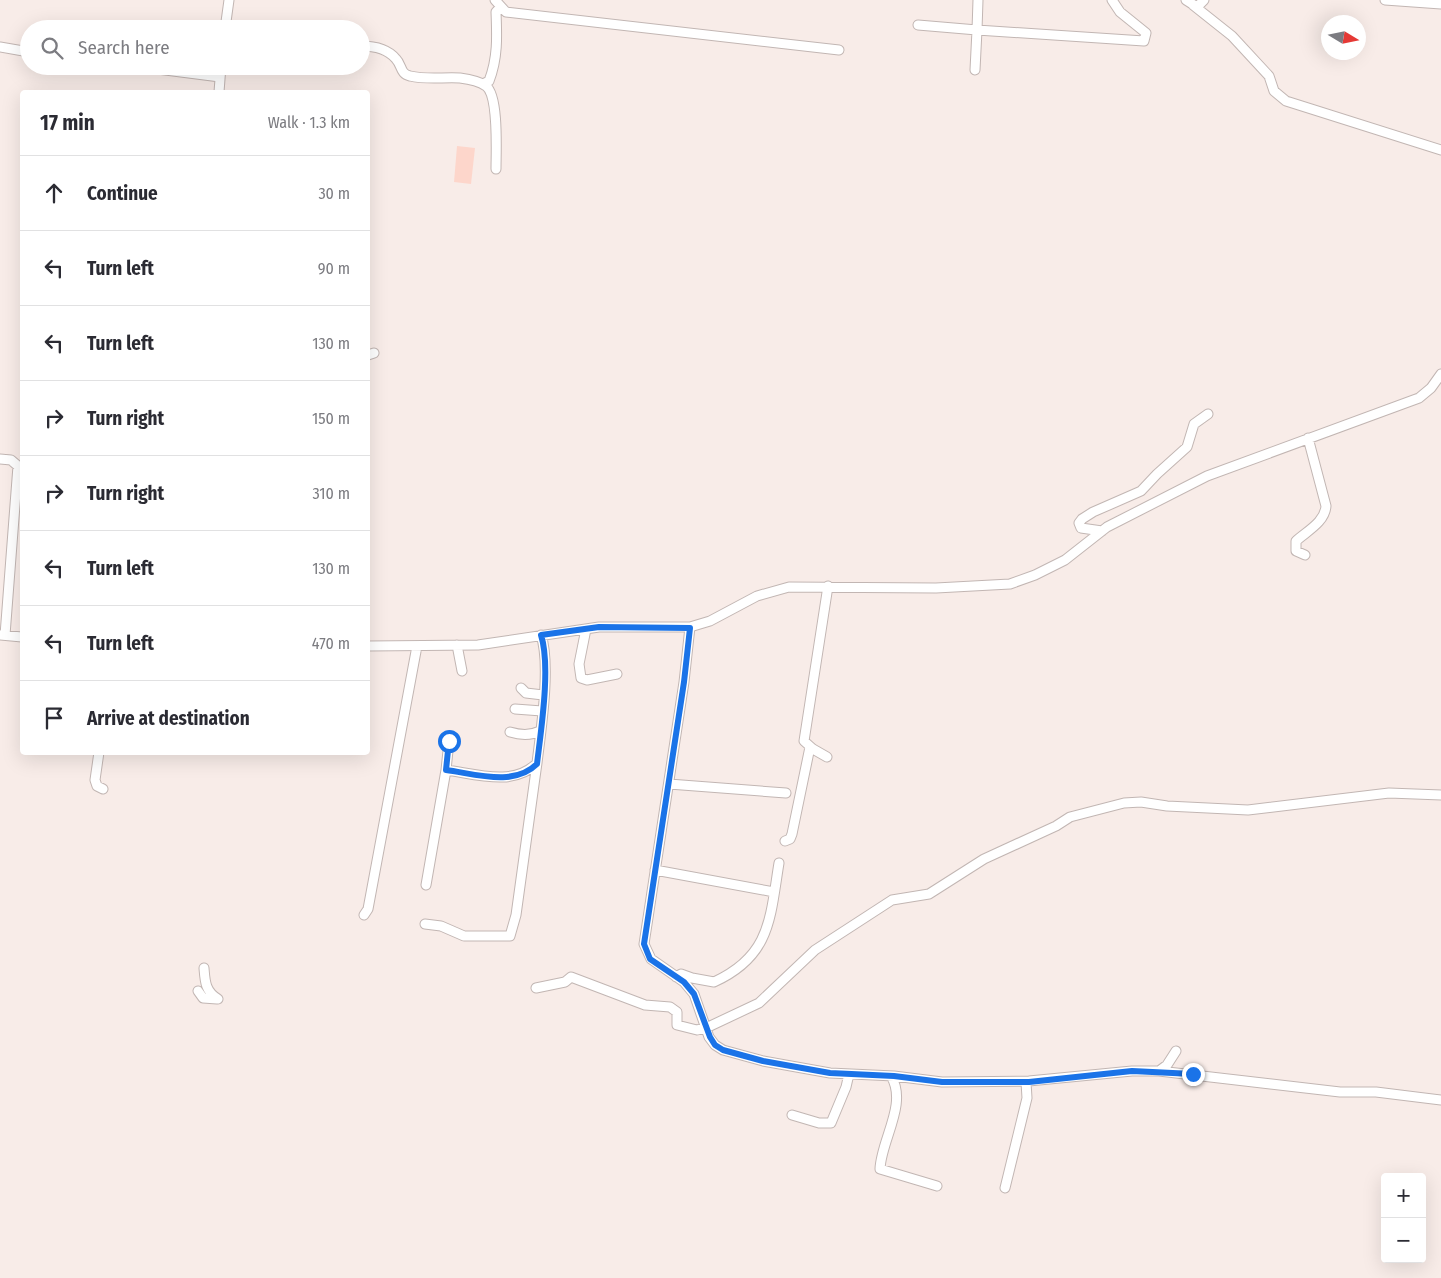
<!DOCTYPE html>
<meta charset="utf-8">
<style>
body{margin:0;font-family:"Fira Sans Condensed",sans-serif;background:#f2f2f3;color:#2b2b33}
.controls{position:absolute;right:15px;bottom:15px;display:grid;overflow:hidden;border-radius:5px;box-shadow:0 5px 20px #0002}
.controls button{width:45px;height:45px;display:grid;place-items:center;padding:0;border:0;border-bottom:1px solid #e1e1e2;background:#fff;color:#2b2b33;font:25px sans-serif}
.compass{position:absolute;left:1321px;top:15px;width:45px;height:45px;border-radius:50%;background:#fff;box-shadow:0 5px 20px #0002;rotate:100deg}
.stop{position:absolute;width:15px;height:15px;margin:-11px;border:4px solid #1a73e8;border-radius:50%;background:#fff}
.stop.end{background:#1a73e8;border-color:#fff;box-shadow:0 1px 5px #0008}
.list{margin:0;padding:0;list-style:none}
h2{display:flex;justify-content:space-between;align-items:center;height:65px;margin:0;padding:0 20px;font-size:21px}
h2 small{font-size:16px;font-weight:400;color:#7c7c81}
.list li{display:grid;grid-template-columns:32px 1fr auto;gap:15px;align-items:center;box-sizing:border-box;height:75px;padding:0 20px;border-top:1px solid #e1e1e2}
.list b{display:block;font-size:19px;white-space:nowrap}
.list em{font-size:16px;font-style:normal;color:#7c7c81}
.icon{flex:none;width:28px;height:28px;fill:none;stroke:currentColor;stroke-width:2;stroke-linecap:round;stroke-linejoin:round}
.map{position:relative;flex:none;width:1441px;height:1278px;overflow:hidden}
.search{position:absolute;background:#fff;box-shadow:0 5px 20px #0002;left:20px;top:20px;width:350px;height:55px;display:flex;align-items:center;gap:12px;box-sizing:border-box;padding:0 18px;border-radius:28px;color:#7c7c81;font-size:19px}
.panel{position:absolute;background:#fff;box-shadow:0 5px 20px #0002;left:20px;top:90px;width:350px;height:665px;border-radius:5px}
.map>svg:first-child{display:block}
.green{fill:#fdd6cb}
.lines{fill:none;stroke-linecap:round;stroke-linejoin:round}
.minor-casing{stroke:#c2b6b3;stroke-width:11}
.minor{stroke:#fff;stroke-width:9}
.route{stroke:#1a73e8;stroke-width:6}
</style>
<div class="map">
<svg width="1441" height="1278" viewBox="0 0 1441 1278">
<rect width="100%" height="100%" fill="#f8ece8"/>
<path class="green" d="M457 146 475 148 471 184 454 182Z"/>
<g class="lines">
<defs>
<path id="minor" d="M495 0 506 12 839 50
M1186 0 1197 7 1204 0
M1385 0 1441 4
M1193 5 1232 36 1269 76 1274 91 1286 101 1441 150
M918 25 977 30 978 0
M225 29 229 0
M361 46C374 46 387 48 396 59 402 65 400 74 410 76 427 80 443 77 460 78 468 79 479 81 486 86 499 96 496 152 496 169
M0 47 29 52
M134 66 220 77
M975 70 977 30 1144 41 1146 33 1120 12 1112 0
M483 84 489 81C498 58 497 36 496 12L500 8
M219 92 221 66
M368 355 374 353
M0 459 11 460 18 466 5 635
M1102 531 1081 528 1079 523 1082 519 1093 512 1141 491 1157 474 1187 447 1194 424 1208 414
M1305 555 1296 551V541C1307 531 1325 522 1326 506L1308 438
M690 627 684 682 644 944 651 959 684 982 694 994 709 1037 715 1045 723 1050 763 1061 830 1073 894 1076 942 1082 1029 1081 1132 1071H1159L1167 1065 1176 1051
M586 629 579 664 581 678 587 680 617 674
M0 635 22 637
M457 645 462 671
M368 646 478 645 599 627H690L710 621 757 596 789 587 936 588 1010 584 1035 575 1065 560 1107 527 1207 476 1419 398 1431 388 1441 374
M521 688 526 693 543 695
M515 709 542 711
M510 732C520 735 530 736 540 731
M449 741 446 770C476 774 514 787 537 763 541 730 551 665 541 635
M99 752 95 780 97 786 103 789
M827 757 813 749 804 741 828 586
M669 784 786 793
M785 841 790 839 792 834 810 747
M655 870 774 892
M426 885 446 770
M364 915 368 909 417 646
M425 924 441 926 464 936H510L516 915 537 763
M204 968C205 981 205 991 218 999
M676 977 681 974 692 978 714 982C771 956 770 918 779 863
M536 988 565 982 571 977 645 1005 670 1007 677 1012V1025L697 1030 706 1028 759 1003 815 950 892 900 929 894 984 859 1056 826 1070 817 1124 803 1141 802 1167 806 1248 810 1389 793 1441 795
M198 991 203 998 217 999
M1159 1071 1340 1092H1376L1441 1100
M891 1076C908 1104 881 1140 880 1169L937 1186
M792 1115 819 1123H831L846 1087 849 1074
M1005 1188 1027 1098 1026 1082"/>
</defs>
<use href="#minor" class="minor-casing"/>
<use href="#minor" class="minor"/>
</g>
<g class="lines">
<path class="route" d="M449 741 446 770C476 774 514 787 537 764 541 730 551 666 541 635L599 627 690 628 684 682 644 944 650 959 684 982 694 994 710 1037 715 1045 723 1050 763 1061 830 1073 894 1076 942 1082H1029L1132 1071 1193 1074"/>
</g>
</svg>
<div class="controls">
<button>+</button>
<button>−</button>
</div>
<svg class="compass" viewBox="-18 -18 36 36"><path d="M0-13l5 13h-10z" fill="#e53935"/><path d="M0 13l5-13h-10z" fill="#7c7c81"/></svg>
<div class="stop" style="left:449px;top:741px"></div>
<div class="stop end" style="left:1193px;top:1074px"></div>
<div class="search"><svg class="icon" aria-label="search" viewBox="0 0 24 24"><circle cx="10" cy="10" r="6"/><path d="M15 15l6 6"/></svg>Search here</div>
<section class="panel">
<h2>17 min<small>Walk · 1.3 km</small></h2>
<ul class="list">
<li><svg class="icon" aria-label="ahead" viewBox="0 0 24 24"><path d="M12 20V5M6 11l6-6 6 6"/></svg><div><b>Continue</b></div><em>30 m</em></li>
<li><svg class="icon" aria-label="left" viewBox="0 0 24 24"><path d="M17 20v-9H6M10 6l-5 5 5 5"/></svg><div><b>Turn left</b></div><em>90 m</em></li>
<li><svg class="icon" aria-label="left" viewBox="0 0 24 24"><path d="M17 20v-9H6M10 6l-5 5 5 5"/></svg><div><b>Turn left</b></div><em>130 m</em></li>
<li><svg class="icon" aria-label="right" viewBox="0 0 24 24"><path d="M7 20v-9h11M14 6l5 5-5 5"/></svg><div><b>Turn right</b></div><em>150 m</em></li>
<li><svg class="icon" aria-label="right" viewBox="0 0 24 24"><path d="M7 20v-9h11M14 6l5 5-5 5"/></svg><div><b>Turn right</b></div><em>310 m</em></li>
<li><svg class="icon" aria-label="left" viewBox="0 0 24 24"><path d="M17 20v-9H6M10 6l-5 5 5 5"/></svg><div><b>Turn left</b></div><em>130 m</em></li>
<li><svg class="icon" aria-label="left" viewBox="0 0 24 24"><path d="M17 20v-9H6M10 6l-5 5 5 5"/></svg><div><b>Turn left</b></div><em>470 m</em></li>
<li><svg class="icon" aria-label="arrive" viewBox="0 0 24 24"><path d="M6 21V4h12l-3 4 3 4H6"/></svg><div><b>Arrive at destination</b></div></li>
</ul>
</section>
</div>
